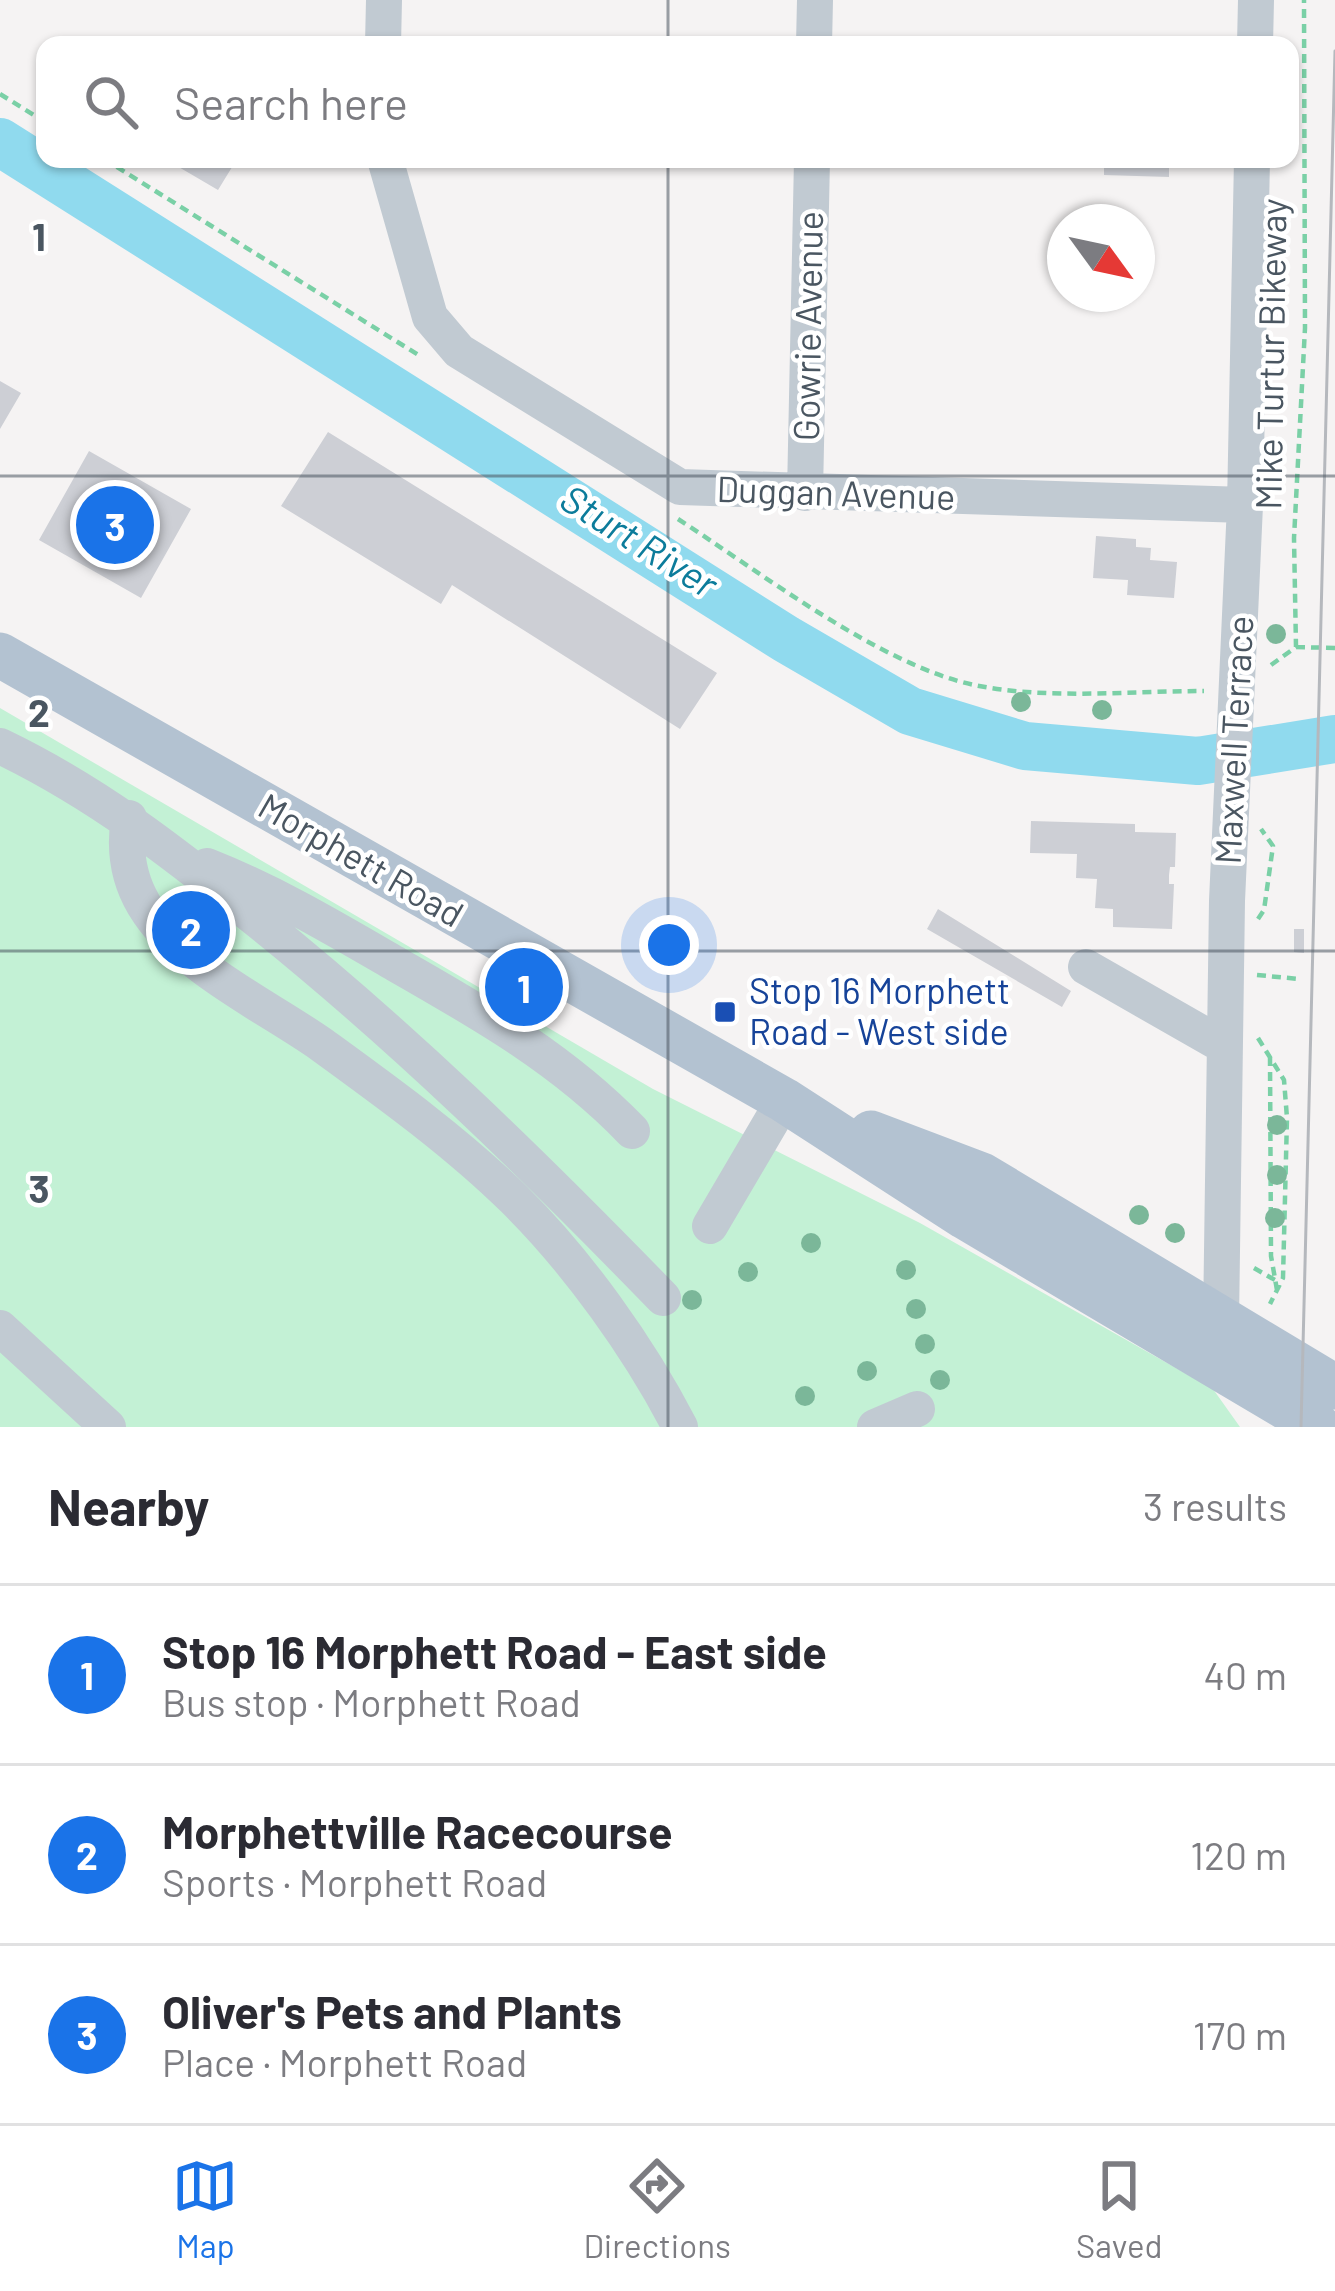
<!DOCTYPE html>
<meta charset="utf-8">
<style>
body{margin:0;font-family:Barlow,sans-serif;background:#f7f7f7;color:#2b2b33}
.compass{position:absolute;left:1047px;top:204px;width:108px;height:108px;border-radius:50%;background:#fff;box-shadow:0 3px 9px #0004;rotate:123deg}
.you{position:absolute;left:669px;top:945px;width:42px;height:42px;margin:-30px;border:9px solid #fff;border-radius:50%;background:#1a73e8;box-shadow:0 0 0 18px #1a73e833}
.badge{display:grid;place-items:center;width:78px;height:78px;border-radius:50%;background:#1a73e8;color:#fff;font-size:39px;font-weight:700}
.pin{position:absolute;translate:-50% -50%;border:6px solid #fff;box-shadow:0 3px 12px #0006}
.list{margin:0;padding:0;list-style:none}
h2{display:flex;justify-content:space-between;align-items:center;height:156px;margin:0;padding:0 48px;font-size:51px}
h2 small{font-size:39px;font-weight:400;color:#7c7c81}
.list li{display:grid;grid-template-columns:78px 1fr auto;gap:36px;align-items:center;box-sizing:border-box;height:180px;padding:0 48px;border-top:3px solid #e1e1e2}
.list b{display:block;font-size:45px;white-space:nowrap}
.list p{margin:0;font-size:39px;white-space:nowrap;color:#7c7c81}
.list em{font-size:39px;font-style:normal;color:#7c7c81}
.icon{flex:none;width:66px;height:66px;fill:none;stroke:currentColor;stroke-width:2;stroke-linecap:round;stroke-linejoin:round}
.map{position:relative;flex:none;width:1335px;height:1427px;overflow:hidden}
.search{position:absolute;background:#fff;box-shadow:0 3px 9px #0004;left:36px;right:36px;top:36px;height:132px;display:flex;align-items:center;gap:30px;box-sizing:border-box;padding:0 42px;border-radius:24px;color:#7c7c81;font-size:45px}
.sheet{height:696px;background:#fff}
nav{display:flex;justify-content:space-around;align-items:center;box-sizing:border-box;height:168px;border-top:3px solid #e1e1e2;background:#fff;font-size:33px;color:#7c7c81}
nav a{display:grid;justify-items:center;gap:6px}
nav .on{color:#1a73e8}
.map>svg:first-child{display:block}
.green{fill:#c3f1d5}
.lines{fill:none;stroke-linecap:round;stroke-linejoin:round}
.river{stroke:#90daee;stroke-width:48}
.building{fill:#cdcfd5}
.path{stroke:#7ad0a6;stroke-width:4.5;stroke-dasharray:9 6;stroke-linecap:butt}
.minor{stroke:#c1cad2;stroke-width:36}
.major{stroke:#b3c2d1;stroke-width:45}
.tram{stroke:#b5b8bd;stroke-width:3}
.tree{fill:#7bb799}
.grid{fill:none;stroke:#4a5661;stroke-width:3;stroke-opacity:0.55}
.transit-dot{fill:#1a4fb4;stroke:#fff;stroke-width:4.5}
.labels{text-anchor:middle;stroke-width:9;stroke-linejoin:round;paint-order:stroke}
.street-label{font-size:36px;fill:#4a5661;stroke:#fff}
.transit-label{font-size:36px;fill:#164399;stroke:#fff;text-anchor:start}
.water-label{font-size:39px;font-style:italic;fill:#0c7c9b;stroke:#fff}
.grid-label{font-size:39px;text-anchor:middle;font-weight:bold;fill:#4a5661;stroke:#fff;stroke-width:9;stroke-linejoin:round;paint-order:stroke}
</style>
<div class="map">
<svg width="1335" height="1427" viewBox="0 0 1335 1427">
<rect width="100%" height="100%" fill="#f5f3f3"/>
<path class="green" d="M0 708 653 1089 920 1223 1213 1389 1240 1427H0Z"/>
<g class="lines">
<path class="river" d="M0 142 786 639 910 711 1025 746 1198 761 1335 739"/>
</g>
<path class="building" d="M1107 36 1172 37V45H1107Z
M182 159H237L218 190 177 166Z
M1104 159H1169V177L1104 175Z
M0 381 21 393 0 429Z
M328 432 717 673 680 729 452 585 441 604 281 506Z
M89 451 191 509 141 598 39 540Z
M1096 536 1136 539V547L1151 548 1150 560 1177 562 1174 598 1127 595 1128 580 1093 578Z
M1031 821 1135 824V832L1176 833 1175 867H1170L1169 875V884H1174L1172 929 1113 927V909L1095 908 1097 879 1076 878 1077 854 1030 853Z
M938 909 1071 991 1062 1007 927 929Z
M1294 929H1304V953L1294 952Z"/>
<g class="lines">
<path class="path" d="M0 94 45 122
M104 159 420 356
M678 519C760 572 880 665 974 685 1047 700 1130 691 1204 691
M1296 647 1335 648
M1271 665 1296 647 1294 538 1305 328 1304 0
M1258 919 1264 910 1273 846 1261 829
M1257 975 1299 979
M1258 1038 1284 1080 1287 1118 1283 1278 1270 1304
M1270 1057 1271 1256 1277 1290
M1254 1268 1275 1280"/>
<path class="minor" d="M383 45 384 0
M814 45 815 0
M1255 45 1256 0
M385 159 430 317 459 351 680 487 1245 505
M805 493 812 159
M0 746C96 792 174 853 256 919 402 1036 533 1164 663 1298
M129 818C124 848 128 878 144 905 182 968 264 1004 322 1045 388 1093 456 1142 514 1199 577 1261 640 1349 680 1427
M207 866C273 892 332 927 394 963 480 1012 563 1059 632 1131
M1086 967 1224 1046
M710 1226 784 1100
M1221 1321 1227 901 1245 505 1252 159
M0 1328 108 1427
M875 1427 917 1409"/>
<path class="major" d="M0 655 784 1100 965 1217 1319 1427
M871 1133 982 1175 1335 1387"/>
<path class="tram" d="M1301 1427 1335 51"/>
</g>
<g class="tree">
<circle cx="1276" cy="634" r="10"/>
<circle cx="1021" cy="702" r="10"/>
<circle cx="1102" cy="710" r="10"/>
<circle cx="1277" cy="1125" r="10"/>
<circle cx="1277" cy="1175" r="10"/>
<circle cx="1139" cy="1215" r="10"/>
<circle cx="1275" cy="1218" r="10"/>
<circle cx="1175" cy="1233" r="10"/>
<circle cx="811" cy="1243" r="10"/>
<circle cx="906" cy="1270" r="10"/>
<circle cx="748" cy="1272" r="10"/>
<circle cx="692" cy="1300" r="10"/>
<circle cx="916" cy="1309" r="10"/>
<circle cx="925" cy="1344" r="10"/>
<circle cx="867" cy="1371" r="10"/>
<circle cx="940" cy="1380" r="10"/>
<circle cx="805" cy="1396" r="10"/>
</g>
<path class="grid" d="M668 0V45M668 159V1427M0 476H1335M0 951H1335"/>
<rect class="transit-dot" x="713" y="1000" width="24" height="24" rx="6"/>
<g class="labels">
<g class="street-label">
<text transform="translate(808 326) rotate(-89)" y="13">Gowrie Avenue</text>
<text transform="translate(1271 354) rotate(-89)" y="13">Mike Turtur Bikeway</text>
<text transform="translate(836 493) rotate(2)" y="13">Duggan Avenue</text>
<text transform="translate(1234 740) rotate(-87)" y="13">Maxwell Terrace</text>
<text transform="translate(361 860) rotate(30)" y="13">Morphett Road</text>
</g>
<g class="transit-label">
<text x="749" y="1004">Stop 16 Morphett<tspan x="749" dy="41">Road - West side</tspan></text>
</g>
<g class="water-label">
<text transform="translate(639 541) rotate(32)" y="14">Sturt River</text>
</g>
</g>
<g class="grid-label">
<text x="39" y="251">1</text>
<text x="39" y="727">2</text>
<text x="39" y="1203">3</text>
</g>
</svg>
<svg class="compass" viewBox="-18 -18 36 36"><path d="M0-13l5 13h-10z" fill="#e53935"/><path d="M0 13l5-13h-10z" fill="#7c7c81"/></svg>
<div class="you"></div>
<div class="pin badge" style="left:524px;top:987px">1</div>
<div class="pin badge" style="left:191px;top:930px">2</div>
<div class="pin badge" style="left:115px;top:525px">3</div>
<div class="search"><svg class="icon" aria-label="search" viewBox="0 0 24 24"><circle cx="10" cy="10" r="6"/><path d="M15 15l6 6"/></svg>Search here</div>
</div>
<section class="sheet">
<h2>Nearby<small>3 results</small></h2>
<ul class="list">
<li><span class="badge">1</span><div><b>Stop 16 Morphett Road - East side</b><p>Bus stop · Morphett Road</p></div><em>40 m</em></li>
<li><span class="badge">2</span><div><b>Morphettville Racecourse</b><p>Sports · Morphett Road</p></div><em>120 m</em></li>
<li><span class="badge">3</span><div><b>Oliver's Pets and Plants</b><p>Place · Morphett Road</p></div><em>170 m</em></li>
</ul>
</section>
<nav>
<a class="on"><svg class="icon" aria-label="map" viewBox="0 0 24 24"><path d="M3 6l6-2 6 2 6-2v14l-6 2-6-2-6 2zM9 4v14M15 6v14"/></svg>Map</a>
<a><svg class="icon" aria-label="directions" viewBox="0 0 24 24"><path d="M12 3l9 9-9 9-9-9zM9 14v-3h6M13 9l2 2-2 2"/></svg>Directions</a>
<a><svg class="icon" aria-label="saved" viewBox="0 0 24 24"><path d="M7 4h10v16l-5-4-5 4z"/></svg>Saved</a>
</nav>
